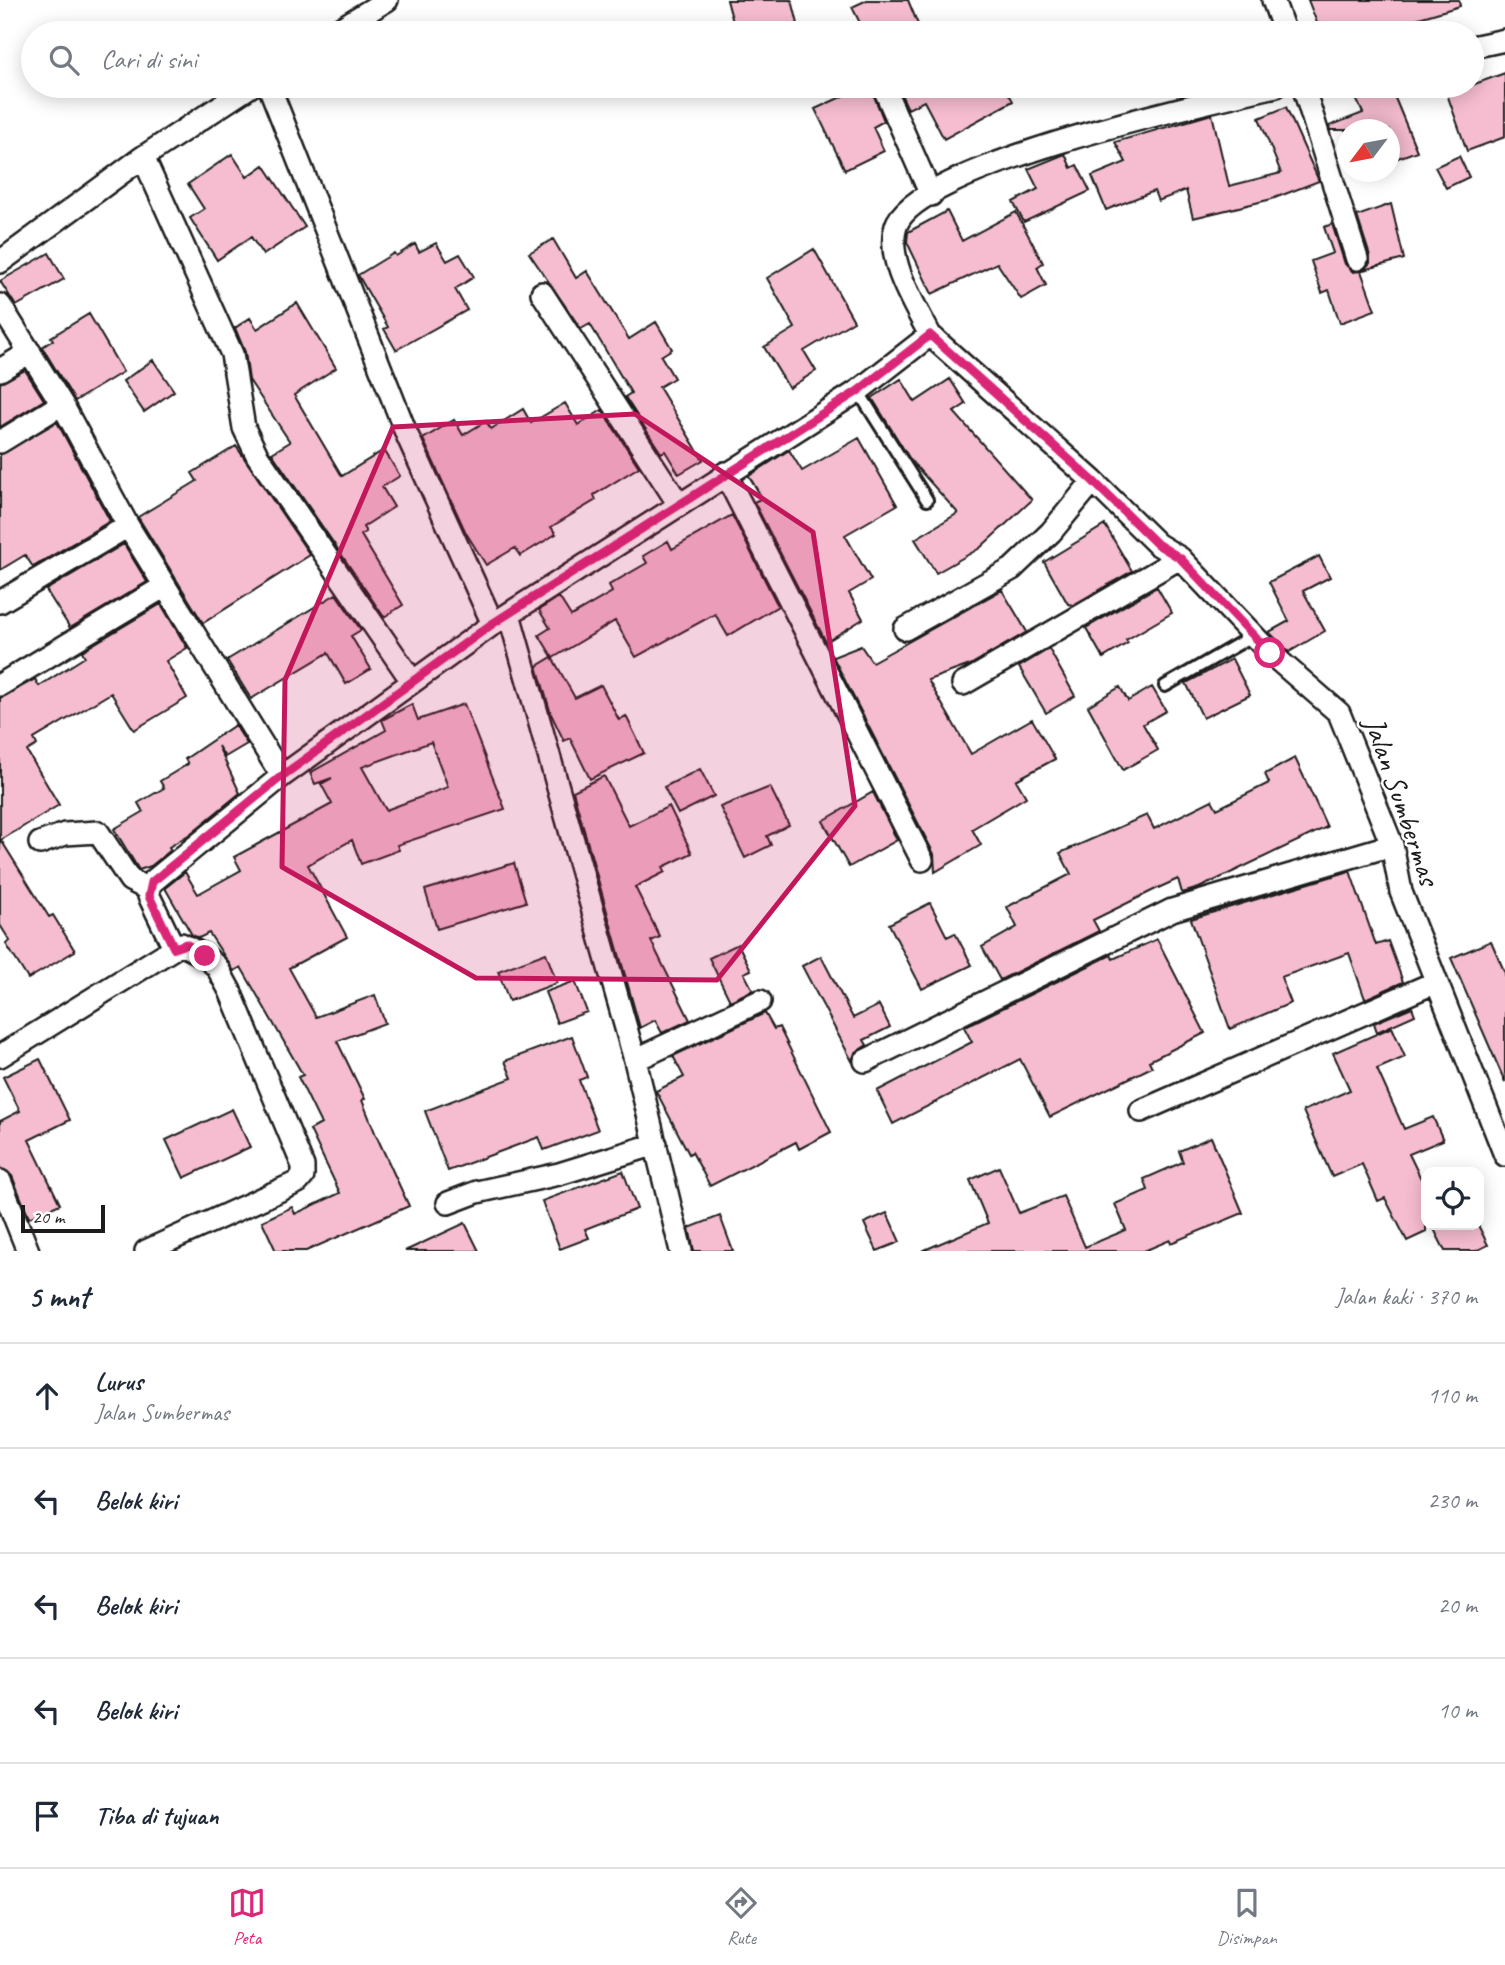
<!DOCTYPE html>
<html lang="id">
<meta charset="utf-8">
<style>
body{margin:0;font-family:Caveat,sans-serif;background:#f6f6f7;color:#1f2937}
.controls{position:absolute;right:21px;bottom:21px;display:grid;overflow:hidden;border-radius:14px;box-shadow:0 4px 18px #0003}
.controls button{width:63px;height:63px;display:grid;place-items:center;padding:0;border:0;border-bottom:2px solid #e0e1e3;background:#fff;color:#1f2937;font:35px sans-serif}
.compass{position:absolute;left:1337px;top:119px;width:63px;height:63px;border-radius:50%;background:#fff;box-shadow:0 4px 18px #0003;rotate:238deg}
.scale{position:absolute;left:21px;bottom:18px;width:84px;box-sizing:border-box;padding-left:7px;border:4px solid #1c1c1c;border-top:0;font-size:19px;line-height:24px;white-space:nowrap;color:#1c1c1c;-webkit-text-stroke:5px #fff;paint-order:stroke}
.stop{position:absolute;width:21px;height:21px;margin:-16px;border:5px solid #db2777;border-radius:50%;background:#fff}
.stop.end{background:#db2777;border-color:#fff;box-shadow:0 2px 7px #0008}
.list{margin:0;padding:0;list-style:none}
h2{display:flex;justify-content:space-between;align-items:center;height:91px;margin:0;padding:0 28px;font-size:30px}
h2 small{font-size:23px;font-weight:400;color:#747a83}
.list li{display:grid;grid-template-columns:46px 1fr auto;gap:21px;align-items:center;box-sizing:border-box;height:105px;padding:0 28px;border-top:2px solid #e0e1e3}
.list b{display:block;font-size:26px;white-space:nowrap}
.list p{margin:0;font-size:23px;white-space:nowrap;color:#747a83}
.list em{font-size:23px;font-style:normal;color:#747a83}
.icon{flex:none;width:38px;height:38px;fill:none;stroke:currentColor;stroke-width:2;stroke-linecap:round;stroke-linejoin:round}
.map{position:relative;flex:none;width:1505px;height:1251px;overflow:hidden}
.search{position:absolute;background:#fff;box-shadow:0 4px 18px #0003;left:21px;right:21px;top:21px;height:77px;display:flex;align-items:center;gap:18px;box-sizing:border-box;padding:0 24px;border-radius:38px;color:#747a83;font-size:26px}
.sheet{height:616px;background:#fff}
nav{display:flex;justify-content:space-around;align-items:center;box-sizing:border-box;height:98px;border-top:2px solid #e0e1e3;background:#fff;font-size:19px;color:#747a83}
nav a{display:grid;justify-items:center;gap:4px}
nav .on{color:#db2777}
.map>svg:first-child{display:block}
.building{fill:#f6bdd0;stroke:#1c1c1c;stroke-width:2;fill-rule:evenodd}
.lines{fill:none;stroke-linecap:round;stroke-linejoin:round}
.lane-casing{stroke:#1c1c1c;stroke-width:16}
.street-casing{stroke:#1c1c1c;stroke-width:26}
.lane{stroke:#fff;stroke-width:10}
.street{stroke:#fff;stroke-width:21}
.route{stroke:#db2777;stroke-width:9}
.marked{fill:#c2185b;fill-opacity:0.2;stroke:#c2185b;stroke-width:5;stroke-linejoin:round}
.labels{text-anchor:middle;stroke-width:5;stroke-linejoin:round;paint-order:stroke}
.street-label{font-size:30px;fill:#1c1c1c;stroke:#fff}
</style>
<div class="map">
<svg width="1505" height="1251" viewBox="0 0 1505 1251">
<rect width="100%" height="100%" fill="#fff"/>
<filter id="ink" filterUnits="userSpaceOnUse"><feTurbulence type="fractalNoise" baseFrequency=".0143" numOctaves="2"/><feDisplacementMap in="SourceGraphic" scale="14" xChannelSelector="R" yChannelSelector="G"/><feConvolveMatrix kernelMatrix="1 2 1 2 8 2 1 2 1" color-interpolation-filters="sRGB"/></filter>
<g filter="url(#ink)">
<path class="building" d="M727 0H792L798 24 762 33H736Z
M867 0H908L919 27 903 33H865L852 7Z
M1308 0H1459L1460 6 1368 33H1321Z
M1505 73V137L1467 151 1447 94Z
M865 86H870L884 121 873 127 884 151 845 170 815 109Z
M897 86H1004L1013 101 944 139 924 101 908 109Z
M1350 86H1387L1390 90V86L1417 151 1390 161V130H1330L1329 126 1363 113Z
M1286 107 1319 181 1272 199 1193 218 1186 190 1158 201 1154 191 1106 210 1092 176 1126 162 1115 142 1212 114 1229 186 1281 173 1259 118Z
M232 154 247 177 264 165 305 227 263 255 251 237 217 260 190 218 204 209 188 184Z
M1065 154 1071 168 1077 165 1090 191 1024 222 1013 202 1038 189 1028 169Z
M1459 156 1469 177 1446 188 1435 167Z
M1391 204 1404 259 1363 270 1370 263V256L1357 216Z
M947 211 962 241 1016 212 1043 263 1037 267 1046 285 1021 299 997 263 932 294 907 242 908 232Z
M1332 224 1345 264 1353 272 1361 271 1375 310 1340 323 1329 290 1322 293 1311 261 1333 253 1324 227Z
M553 239 576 278 587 271 629 339 656 322 672 349 661 356 674 378 659 387 703 460 679 474 665 451 661 453 625 397 631 393 590 324 581 329 529 253Z
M436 243 447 261 460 254 474 277 455 289 467 310 396 350 384 329 388 327 358 275 394 253 396 256 415 244 419 252Z
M814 249 854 321 804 351 816 371 789 388 764 347 795 328 767 278Z
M49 253 64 279 16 306 0 281Z
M297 303 336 368 294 395 342 476 384 450 400 476 382 487 394 507 363 527 366 532 361 535 403 605 384 617 272 453 290 442 249 380 245 352 235 328 250 318 257 329Z
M89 314 123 372 75 401 42 347 53 340 51 337Z
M153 360 174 391 144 412 123 381Z
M25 370 44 400 0 427V383Z
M901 379 915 402 950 379 966 404 954 412 1032 500 980 548 936 573 915 539 958 513 911 461 872 398Z
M565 403 578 425 602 410 639 467 594 495 596 500 551 527 556 534 520 556 515 548 486 565 466 533 423 439 454 420 463 435 486 421 491 429 523 409 531 423Z
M57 422 110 521 33 567 25 555 0 570V455Z
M859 438 897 505 845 535 871 580 849 593 863 619 826 642 754 502 762 498 749 476 789 450 802 471Z
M236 446 310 555 203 623 138 517 197 481 192 473Z
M732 515 778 606 728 636 715 614 636 657 615 621 553 658 539 635 550 628 539 610 559 597 571 616 612 592 609 585 647 563 643 556 668 541 672 549Z
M1105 525 1132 571 1073 605 1068 604 1044 562Z
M124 544 147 582 70 628 46 590Z
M1319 556 1330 577 1303 591 1325 631 1289 652 1269 632 1289 621 1269 582Z
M1157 587 1172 613 1126 640 1128 643 1103 658 1086 628Z
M1002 590 1027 632 970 665 928 680 971 754 1032 719 1055 759 1016 780 1026 797 972 829 981 845 935 872 934 854 833 657 861 646 872 662Z
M336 594 361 630 351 636 371 669 346 684 328 653 251 699 227 660Z
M161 604 187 648 166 661 187 698 134 730 111 693 34 739 37 745 27 751 59 805 1 840 49 917 53 915 75 951 28 979 6 944 10 941 0 925V698L35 679 39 686 85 657 82 651Z
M1049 649 1075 696 1046 713 1019 667Z
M552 657 575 698 601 685 619 720 626 716 644 753 590 779 570 738 564 741 551 714 537 666Z
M1232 659 1250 695 1203 718 1186 683Z
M1120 687 1128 701 1152 687 1166 711 1143 724 1158 750 1123 770 1088 706Z
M412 704 418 720 464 704 505 809 397 845 399 850 361 864 352 840 308 865 347 937 289 968 316 1017 375 995 385 1023 337 1041 365 1099 362 1100 376 1135 409 1206 306 1251H276L262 1221 292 1207 295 1214 340 1193 310 1130 321 1124 298 1077 303 1075 241 967 234 971 209 933 199 938 192 935 165 888 185 872 198 894 241 870 234 857 332 804 321 784 332 778 315 784 310 773 386 730 382 720ZM431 742 448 787 386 810 362 767Z
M235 725 247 744 225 757 218 746 240 793 190 834 169 847 171 850 151 866 139 870 114 829 143 812 138 803 164 788 160 781 188 764 185 759Z
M1295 758 1327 827 1199 888 1182 893 1178 879 1156 889 1093 920 1099 931 1000 980 982 947 1017 927 1007 907 1071 874 1060 853 1147 815 1154 829 1212 800 1217 809 1269 783 1265 774Z
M700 769 714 796 678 814 664 787Z
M604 776 629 826 669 806 692 853 663 867 665 872 635 887 660 937 651 941 690 1020 662 1033 655 1020 640 1028 573 791Z
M770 787 789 825 767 836 771 845 745 858 720 807Z
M873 792 897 840 849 867 823 821Z
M514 863 526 902 437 929 425 890Z
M1350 871 1376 945 1388 941 1403 982 1365 999 1349 953 1281 977 1291 1003 1230 1029 1191 919Z
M930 903 947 937 955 933 972 965 922 989 889 924Z
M1157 939 1205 1033 1149 1061 1152 1067 1050 1117 1020 1059 893 1124 877 1091 972 1042 964 1027 1111 955 1113 959Z
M1491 941 1505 973V1082L1451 958Z
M738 944 751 970 744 973 753 990 730 1001 709 958Z
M546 953 557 983 509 1001 498 971Z
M821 956 853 1018 879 1005 890 1027 864 1040 867 1045 855 1053 852 1061 802 966Z
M575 981 587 1012 557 1023 545 992Z
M1412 1007 1415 1015 1377 1032 1374 1023Z
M765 1013 774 1029 779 1027 831 1132 799 1149 796 1142 710 1186 692 1152 689 1154 656 1091 684 1077 673 1056Z
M1392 1027 1405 1057 1377 1069 1404 1129 1433 1117 1443 1140 1409 1154 1426 1189V1232L1407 1241 1385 1198 1378 1201 1362 1164 1332 1177 1303 1111 1350 1090 1333 1053Z
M572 1036 587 1077 579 1080 598 1130 544 1150 539 1137 448 1171 425 1111 512 1078 505 1061Z
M40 1059 70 1120 29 1140 60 1204 29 1218 12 1176 0 1168V1121L20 1111 3 1077Z
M232 1109 250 1147 184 1178 166 1140Z
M1211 1137 1243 1213 1171 1243 1170 1240 1144 1251H922L988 1223 970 1180 999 1167 1019 1213 1063 1196 1085 1247 1126 1230 1115 1204 1148 1190 1144 1179 1183 1162 1179 1151Z
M623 1171 637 1209 585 1229 589 1238 560 1249 542 1201Z
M887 1213 900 1242 877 1251 864 1223Z
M720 1216 733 1251H694L689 1228Z
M465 1223 479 1251H405Z
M1432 1225H1478L1488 1245 1476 1251H1445Z"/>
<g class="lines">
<defs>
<path id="lane" d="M858 391 927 500
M1165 686 1254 635"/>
<path id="street" d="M1273 0 1285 33
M333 33 387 0
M1472 47 1505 40
M269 86 407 435 493 624
M883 86 931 195
M1303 86 1357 259
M143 157 232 354 244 428 257 455 412 681
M0 262 143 157 251 86
M542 293 678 503
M0 305 62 404 128 526 282 776
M930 335 1093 481 1157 544 1180 558 1270 653 1339 713 1392 845 1401 892 1505 1155
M0 370 30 352
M0 442 62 404
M725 473 922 860
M0 602 128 526
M509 614 635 1060 681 1251
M905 629 1012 569 1051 532 1093 481
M963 684 1180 558
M0 685 165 586
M40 843 65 834 98 832 130 880 148 889
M174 948 149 896 148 889 152 882 282 776 493 624 858 391 930 335C915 305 885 260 896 226 915 166 1211 101 1276 86
M0 1056 181 944 205 956 217 967 230 991 303 1166V1176L298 1182 146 1251
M635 1060 760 1001
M865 1061 1172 910 1392 845
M1141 1111 1436 982
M0 1181 28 1251
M448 1203 477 1192 559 1174 656 1144"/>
</defs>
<use href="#lane" class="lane-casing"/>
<use href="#street" class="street-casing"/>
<use href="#lane" class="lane"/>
<use href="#street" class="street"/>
</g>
</g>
<g class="lines" filter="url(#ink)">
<path class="route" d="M205 956 186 944 174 948 149 896 152 882 282 776 492 624 858 391 930 335 1093 481 1157 544 1180 558 1270 653"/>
</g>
<path class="marked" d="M635 414 813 532 855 806 717 980 476 978 282 867 285 680 393 427Z"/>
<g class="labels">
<g class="street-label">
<text transform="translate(1402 801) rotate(71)" y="10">Jalan Sumbermas</text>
</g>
</g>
</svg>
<div class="controls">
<button><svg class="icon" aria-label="locate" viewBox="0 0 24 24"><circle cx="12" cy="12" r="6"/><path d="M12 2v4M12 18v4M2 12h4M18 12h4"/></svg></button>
</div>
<svg class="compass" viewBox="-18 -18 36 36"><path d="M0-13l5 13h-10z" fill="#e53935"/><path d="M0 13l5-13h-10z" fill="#747a83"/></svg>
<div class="scale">20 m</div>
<div class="stop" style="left:1270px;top:653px"></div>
<div class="stop end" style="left:205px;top:956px"></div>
<div class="search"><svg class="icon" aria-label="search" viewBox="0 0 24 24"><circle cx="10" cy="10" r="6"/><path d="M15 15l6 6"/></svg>Cari di sini</div>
</div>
<section class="sheet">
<h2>5 mnt<small>Jalan kaki · 370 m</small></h2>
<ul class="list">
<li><svg class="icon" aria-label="ahead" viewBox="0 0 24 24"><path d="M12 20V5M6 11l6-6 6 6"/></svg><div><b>Lurus</b><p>Jalan Sumbermas</p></div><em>110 m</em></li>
<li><svg class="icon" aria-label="left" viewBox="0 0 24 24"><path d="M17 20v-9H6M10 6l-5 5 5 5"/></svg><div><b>Belok kiri</b></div><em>230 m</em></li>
<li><svg class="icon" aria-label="left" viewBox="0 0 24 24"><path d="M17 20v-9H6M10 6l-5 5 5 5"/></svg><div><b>Belok kiri</b></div><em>20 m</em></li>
<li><svg class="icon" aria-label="left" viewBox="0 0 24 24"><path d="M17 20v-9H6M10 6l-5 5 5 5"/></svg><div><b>Belok kiri</b></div><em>10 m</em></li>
<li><svg class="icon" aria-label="arrive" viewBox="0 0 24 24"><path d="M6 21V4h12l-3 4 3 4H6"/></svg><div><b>Tiba di tujuan</b></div></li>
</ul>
</section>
<nav>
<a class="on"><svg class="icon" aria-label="map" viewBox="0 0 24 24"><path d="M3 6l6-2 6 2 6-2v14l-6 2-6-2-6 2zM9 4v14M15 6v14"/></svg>Peta</a>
<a><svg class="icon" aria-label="directions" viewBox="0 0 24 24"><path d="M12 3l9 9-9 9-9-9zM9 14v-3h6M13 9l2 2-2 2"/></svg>Rute</a>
<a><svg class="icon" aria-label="saved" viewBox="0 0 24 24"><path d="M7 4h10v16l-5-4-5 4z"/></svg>Disimpan</a>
</nav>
